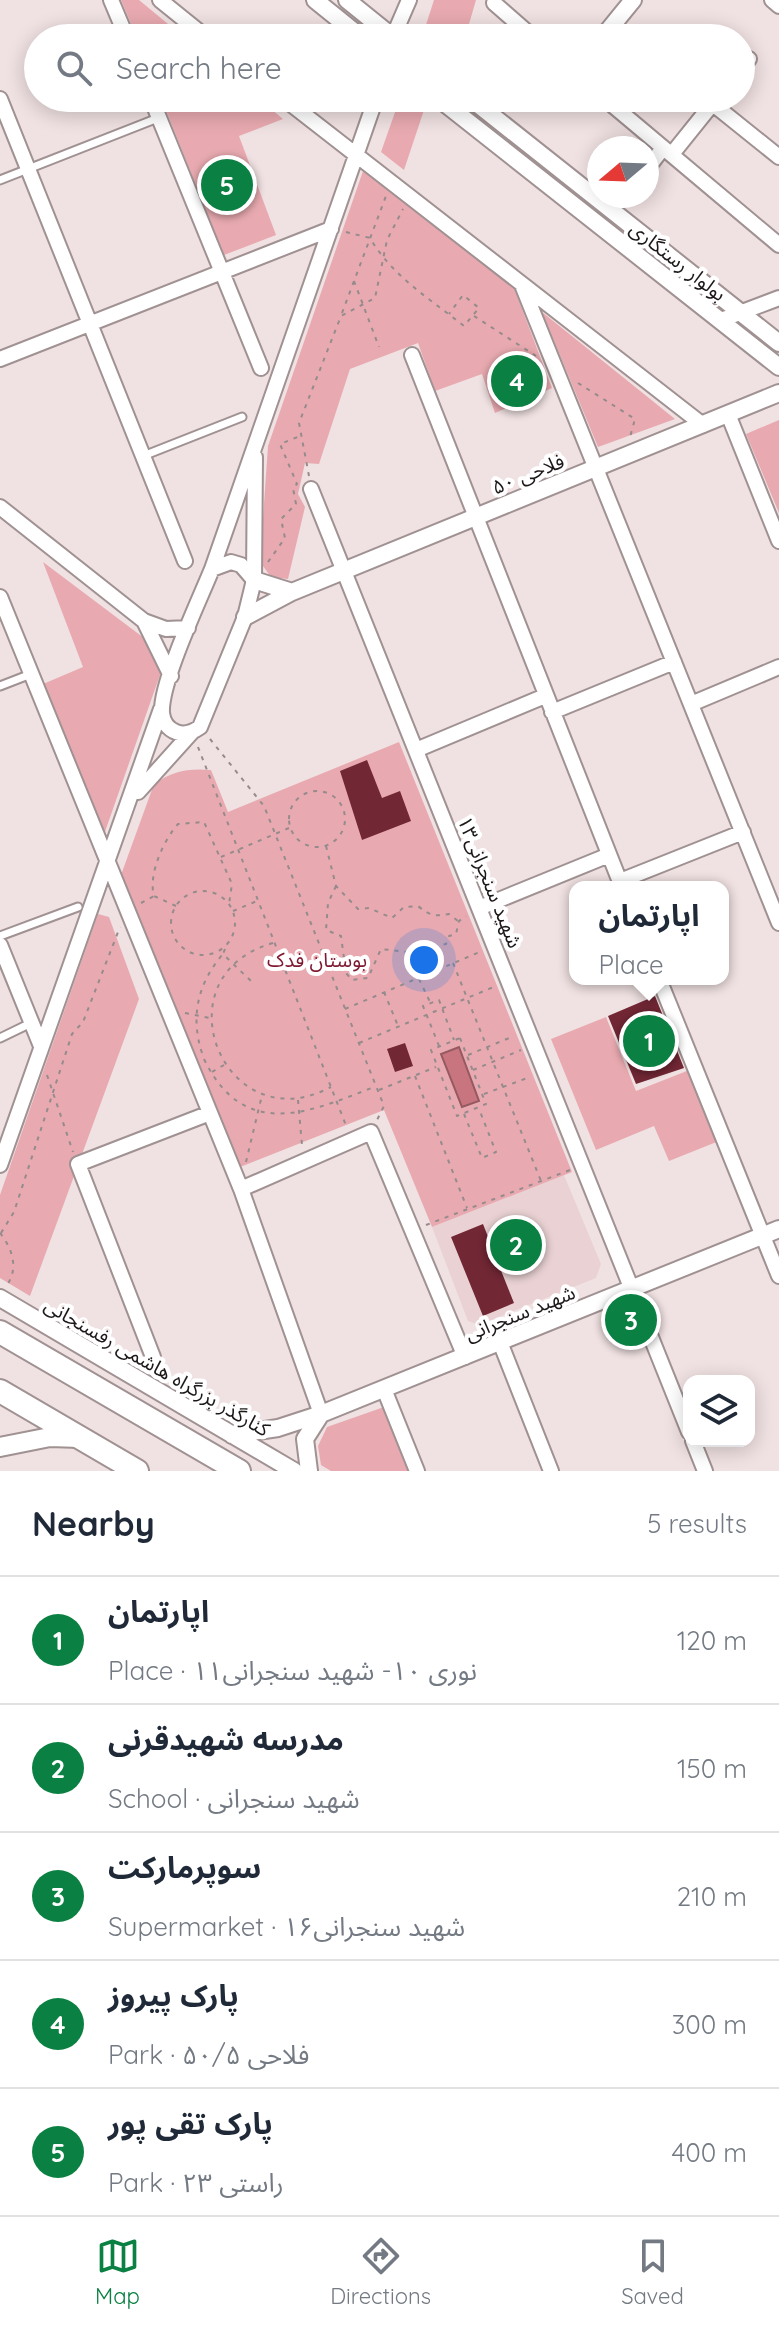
<!DOCTYPE html>
<meta charset="utf-8">
<style>
body{margin:0;font-family:Quicksand,"Noto Sans Arabic",sans-serif;background:#f2f2f3;color:#1f2937}
.controls{position:absolute;right:24px;bottom:24px;display:grid;overflow:hidden;border-radius:16px;box-shadow:0 4px 20px #0003}
.controls button{width:72px;height:72px;display:grid;place-items:center;padding:0;border:0;border-bottom:2px solid #e0e1e3;background:#fff;color:#1f2937;font:40px sans-serif}
.compass{position:absolute;left:587px;top:136px;width:72px;height:72px;border-radius:50%;background:#fff;box-shadow:0 4px 20px #0003;rotate:251deg}
.you{position:absolute;left:424px;top:960px;width:28px;height:28px;margin:-20px;border:6px solid #fff;border-radius:50%;background:#1a73e8;box-shadow:0 0 0 12px #1a73e833}
.badge{display:grid;place-items:center;width:52px;height:52px;border-radius:50%;background:#0b8043;color:#fff;font-size:26px;font-weight:700}
.pin{position:absolute;translate:-50% -50%;border:4px solid #fff;box-shadow:0 2px 8px #0006}
.popup{position:absolute;left:569px;top:881px;width:160px;height:104px;box-sizing:border-box;display:grid;place-content:center;border-radius:16px;background:#fff;filter:drop-shadow(0 2px 6px #0005);font-size:26px;white-space:nowrap;color:#747a83}
.popup b{font-size:30px;color:#1f2937}
.popup::after{content:'';position:absolute;left:50%;top:100%;margin-left:-16px;border:16px solid transparent;border-top-color:#fff}
.list{margin:0;padding:0;list-style:none}
h2{display:flex;justify-content:space-between;align-items:center;height:104px;margin:0;padding:0 32px;font-size:34px}
h2 small{font-size:26px;font-weight:400;color:#747a83}
.list li{display:grid;grid-template-columns:52px 1fr auto;gap:24px;align-items:center;box-sizing:border-box;height:128px;padding:0 32px;border-top:2px solid #e0e1e3}
.list b{display:block;font-size:30px;white-space:nowrap}
.list p{margin:0;font-size:26px;white-space:nowrap;color:#747a83}
.list em{font-size:26px;font-style:normal;color:#747a83}
.icon{flex:none;width:44px;height:44px;fill:none;stroke:currentColor;stroke-width:2;stroke-linecap:round;stroke-linejoin:round}
.map{position:relative;flex:none;width:779px;height:1471px;overflow:hidden}
.search{position:absolute;background:#fff;box-shadow:0 4px 20px #0003;left:24px;right:24px;top:24px;height:88px;display:flex;align-items:center;gap:20px;box-sizing:border-box;padding:0 28px;border-radius:44px;color:#747a83;font-size:30px}
.sheet{height:744px;background:#fff}
nav{display:flex;justify-content:space-around;align-items:center;box-sizing:border-box;height:112px;border-top:2px solid #e0e1e3;background:#fff;font-size:22px;color:#747a83}
nav a{display:grid;justify-items:center;gap:4px}
nav .on{color:#0b8043}
.map>svg:first-child{display:block}
.built{fill:#ead2d4}
.green{fill:#e8aab0}
.water{fill:#c9757f;stroke:#955960;stroke-width:2}
.building{fill:#722735}
.lines{fill:none;stroke-linecap:round;stroke-linejoin:round}
.service-casing{stroke:#a09192;stroke-width:11}
.minor-casing{stroke:#a09192;stroke-width:18}
.tertiary-casing{stroke:#a09192;stroke-width:20}
.secondary-casing{stroke:#a09192;stroke-width:22}
.trunk-casing{stroke:#a09192;stroke-width:26}
.path{stroke:#968b8c;stroke-width:2;stroke-dasharray:4 6;stroke-linecap:butt}
.service{stroke:#fff;stroke-width:7}
.minor{stroke:#fff;stroke-width:14}
.tertiary{stroke:#fff;stroke-width:16}
.secondary{stroke:#fff;stroke-width:18}
.trunk{stroke:#fff;stroke-width:22}
.labels{text-anchor:middle;stroke-width:8;stroke-linejoin:round;paint-order:stroke}
.street-label{font-size:20px;fill:#1d1818;stroke:#fff}
.park-label{font-size:20px;fill:#7f1932;stroke:#fff}
</style>
<div class="map">
<svg width="779" height="1471" viewBox="0 0 779 1471">
<rect width="100%" height="100%" fill="#f0e1e2"/>
<path class="built" d="M564 1175 601 1264 596 1278 479 1325 468 1321 432 1227Z"/>
<path class="green" d="M121 0H139L185 38H137Z
M434 0H476L465 38H429L423 34Z
M161 98H258L283 119 239 136 276 235 224 255Z
M400 98H428L404 170 381 152Z
M363 171 514 288 552 388 495 413 482 374 435 391 418 343 350 369 319 464 305 463 298 494 305 507 288 579 271 577 260 562 268 446Z
M542 312 675 419 598 447Z
M779 420V513L746 434Z
M43 562 144 638 161 672 100 846 36 687 83 667Z
M399 742 572 1172 432 1227 384 1110 235 1169 117 886 154 784C173 771 188 768 211 770L228 812Z
M98 914 109 917 139 999 30 1296 0 1278V1195Z
M606 1017 636 1091 697 1067 724 1139 669 1161 654 1126 596 1150 551 1039Z
M384 1407 409 1471H331L321 1465 318 1446 327 1427Z"/>
<path class="water" d="M459 1047 479 1101 462 1107 441 1054Z"/>
<path class="building" d="M367 760 382 798 400 791 411 821 362 840 340 771Z
M655 996 684 1068 636 1084 608 1016Z
M405 1043 413 1066 395 1072 387 1049Z
M483 1224 494 1252 498 1250 504 1267 500 1268 514 1303 483 1316 451 1237Z"/>
<g class="lines">
<defs>
<path id="service" d="M0 180 158 118
M143 456 242 417
M0 686 31 674
M0 936 78 907
M0 1038 31 1023"/>
<path id="minor" d="M111 0 127 38
M160 0 207 38
M772 0 779 6
M494 3 534 38
M611 27 624 38
M393 37 409 0
M741 69 749 59
M151 98 261 368
M283 98 703 425
M604 98 779 245
M0 99 185 561
M713 104 779 157
M672 154 717 98
M647 169 663 148
M522 285 779 923
M721 320 779 298
M412 355 622 887
M0 359 331 229
M728 414 779 541
M311 489 689 1432
M0 507 144 621 166 629 188 628
M231 562 241 565 254 580 245 617 200 727C193 732 185 736 176 732 168 729 163 722 162 713 160 683 199 601 212 569Z
M212 569 376 98
M254 580 255 457
M0 597 241 1189 321 1414
M144 621 171 676
M691 704 779 667
M552 712 674 662
M416 750 545 696
M138 792 192 732
M620 881 743 832
M479 908 609 855
M0 945 41 1046
M659 979 779 1276
M0 1165 161 709
M241 1189 371 1132 465 1357
M500 1342 551 1471
M153 1357 78 1164 210 1113
M384 1389 417 1471
M693 1441 705 1471"/>
<path id="tertiary" d="M315 0 362 38
M347 0 394 38
M602 38 633 0
M438 98 779 367
M470 98 779 343
M254 580 292 592
M245 617 292 592 779 393
M0 1298 294 1471
M232 1435 278 1428 321 1414 779 1229
M309 1471 305 1439 321 1414"/>
<path id="secondary" d="M0 1447 50 1437 80 1438"/>
<path id="trunk" d="M0 1332 239 1471
M0 1391 137 1471"/>
</defs>
<use href="#service" class="service-casing"/>
<use href="#minor" class="minor-casing"/>
<use href="#tertiary" class="tertiary-casing"/>
<use href="#secondary" class="secondary-casing"/>
<use href="#trunk" class="trunk-casing"/>
<path class="path" d="M346 232 370 238C392 276 430 299 464 326L479 308 463 295 449 314
M354 281 379 347
M342 313 386 196
M474 316 536 356
M578 383 635 419 630 437
M309 476 299 423 341 316 375 298 387 240 403 209
M268 562 285 538 281 519 296 504 293 488 297 484 280 444 300 436
M210 739 264 806 384 1106 377 1120
M198 747 347 1128
M289 819a28 28 0 1 1 56 0a28 28 0 1 1-56 0Z
M326 846 336 886 358 909 369 908 392 918 404 907 418 906C429 915 435 917 449 914L458 921
M221 857 289 828
M336 886 328 903 326 930 341 936 346 973 352 980 368 978 381 949 407 952 446 944 449 936 456 934 459 921 466 916
M171 923a32 32 0 1 1 64 0a32 32 0 1 1-64 0Z
M141 903 154 896
M176 906 154 896C148 875 163 841 178 824L204 822 232 884 229 904
M233 911 257 901
M273 943C156 976 224 1144 331 1087
M225 949 223 954 253 983
M408 953 409 962 427 971
M453 963 541 1181
M419 979 430 1002
M384 992 398 1026
M345 1009 482 951
M185 1013 210 1018
M460 1038 486 1104 457 1116 431 1050Z
M359 1043 496 986
M439 1046 423 1006 439 1000 454 1040
M202 1053C190 1016 198 983 223 954
M468 1055 514 1036
M204 1059C244 1142 310 1112 374 1087
M473 1070 521 1050
M212 1072 224 1065
M47 1075 73 1152
M415 1076 467 1208
M379 1090 436 1067
M484 1094 530 1077
M298 1100 302 1145
M464 1114 482 1158 496 1152 479 1109
M246 1162 262 1095
M426 1225 570 1170
M0 1233C12 1248 19 1268 7 1285
M1 1233 14 1212 72 1034 83 1022 120 927"/>
<use href="#service" class="service"/>
<use href="#minor" class="minor"/>
<use href="#tertiary" class="tertiary"/>
<use href="#secondary" class="secondary"/>
<use href="#trunk" class="trunk"/>
</g>
<g class="labels">
<g class="street-label">
<text transform="translate(678 261) rotate(38)" y="7">بولوار رستگاری</text>
<text transform="translate(528 474) rotate(-22)" y="7">فلاحی ۵۰</text>
<text transform="translate(490 882) rotate(68)" y="7">شهید سنجرانی۱۳</text>
<text transform="translate(520 1313) rotate(-22)" y="7">شهید سنجرانی</text>
<text transform="translate(157 1367) rotate(30)" y="7">کنارگذر بزرگراه هاشمی رفسنجانی</text>
</g>
<g class="park-label">
<text x="317" y="967">بوستان فدک</text>
</g>
</g>
</svg>
<div class="controls">
<button><svg class="icon" aria-label="layers" viewBox="0 0 24 24"><path d="M12 4l9 5-9 5-9-5zM3 14l9 5 9-5"/></svg></button>
</div>
<svg class="compass" viewBox="-18 -18 36 36"><path d="M0-13l5 13h-10z" fill="#e53935"/><path d="M0 13l5-13h-10z" fill="#747a83"/></svg>
<div class="you"></div>
<div class="pin badge" style="left:649px;top:1041px">1</div>
<div class="popup"><b>اپارتمان</b>Place</div>
<div class="pin badge" style="left:516px;top:1245px">2</div>
<div class="pin badge" style="left:631px;top:1320px">3</div>
<div class="pin badge" style="left:517px;top:381px">4</div>
<div class="pin badge" style="left:227px;top:185px">5</div>
<div class="search"><svg class="icon" aria-label="search" viewBox="0 0 24 24"><circle cx="10" cy="10" r="6"/><path d="M15 15l6 6"/></svg>Search here</div>
</div>
<section class="sheet">
<h2>Nearby<small>5 results</small></h2>
<ul class="list">
<li><span class="badge">1</span><div><b>اپارتمان</b><p>Place · نوری ۱۰- شهید سنجرانی۱۱</p></div><em>120 m</em></li>
<li><span class="badge">2</span><div><b>مدرسه شهیدقرنی</b><p>School · شهید سنجرانی</p></div><em>150 m</em></li>
<li><span class="badge">3</span><div><b>سوپرمارکت</b><p>Supermarket · شهید سنجرانی۱۶</p></div><em>210 m</em></li>
<li><span class="badge">4</span><div><b>پارک پیروز</b><p>Park · فلاحی ۵۰/۵</p></div><em>300 m</em></li>
<li><span class="badge">5</span><div><b>پارک تقی پور</b><p>Park · راستی ۲۳</p></div><em>400 m</em></li>
</ul>
</section>
<nav>
<a class="on"><svg class="icon" aria-label="map" viewBox="0 0 24 24"><path d="M3 6l6-2 6 2 6-2v14l-6 2-6-2-6 2zM9 4v14M15 6v14"/></svg>Map</a>
<a><svg class="icon" aria-label="directions" viewBox="0 0 24 24"><path d="M12 3l9 9-9 9-9-9zM9 14v-3h6M13 9l2 2-2 2"/></svg>Directions</a>
<a><svg class="icon" aria-label="saved" viewBox="0 0 24 24"><path d="M7 4h10v16l-5-4-5 4z"/></svg>Saved</a>
</nav>
